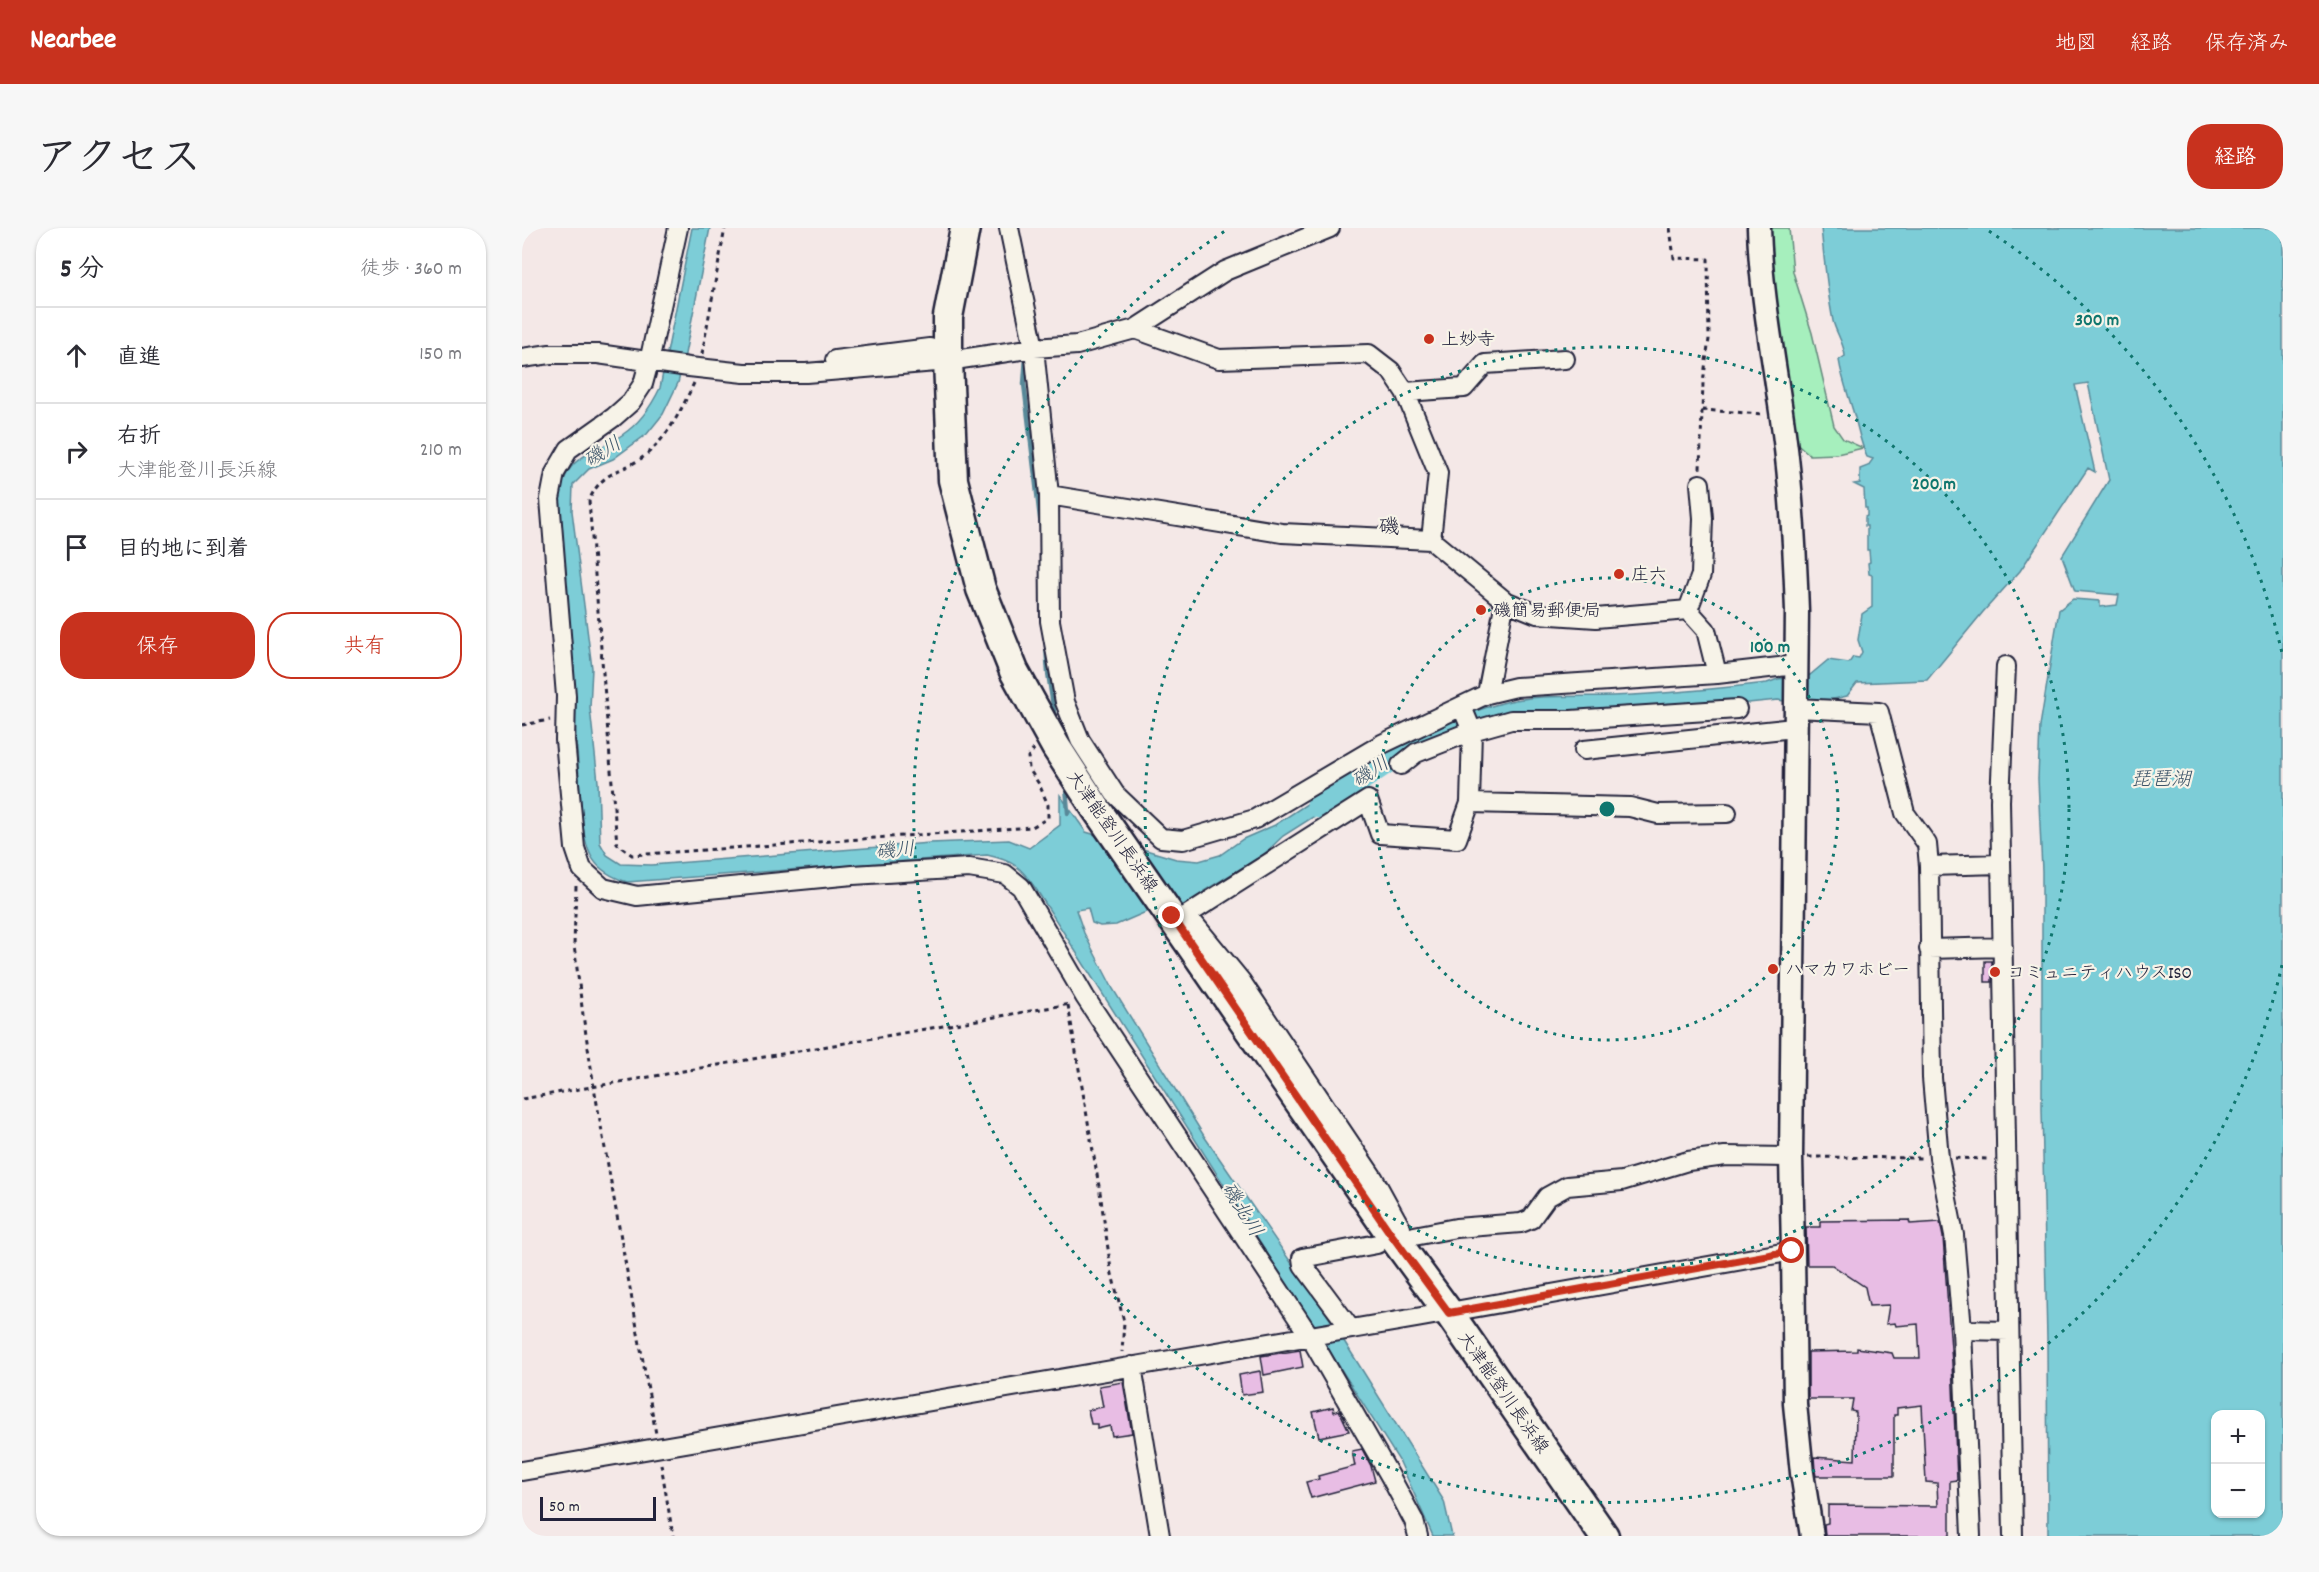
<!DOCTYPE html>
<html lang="ja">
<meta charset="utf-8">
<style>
body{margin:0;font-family:Dekko,"Klee One",sans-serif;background:#f7f7f7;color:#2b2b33}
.controls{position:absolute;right:18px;bottom:18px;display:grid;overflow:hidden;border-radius:12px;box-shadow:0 2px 4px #0004}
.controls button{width:54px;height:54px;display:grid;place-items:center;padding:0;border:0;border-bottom:2px solid #e1e1e2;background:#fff;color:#2b2b33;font:30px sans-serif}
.scale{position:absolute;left:18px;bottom:15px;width:116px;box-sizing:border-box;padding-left:6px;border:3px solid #22223b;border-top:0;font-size:16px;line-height:21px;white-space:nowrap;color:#22223b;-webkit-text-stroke:4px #f7f3e8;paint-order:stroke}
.stop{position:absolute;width:18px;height:18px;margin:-14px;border:4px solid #c8321e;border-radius:50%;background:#fff}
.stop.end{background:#c8321e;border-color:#fff;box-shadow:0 2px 6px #0008}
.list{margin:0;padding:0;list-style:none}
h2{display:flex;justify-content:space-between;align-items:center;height:78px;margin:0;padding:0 24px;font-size:26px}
h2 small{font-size:20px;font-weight:400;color:#7c7c81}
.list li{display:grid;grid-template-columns:39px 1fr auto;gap:18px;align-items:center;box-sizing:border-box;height:96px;padding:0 24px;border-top:2px solid #e1e1e2}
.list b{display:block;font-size:22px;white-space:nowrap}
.list p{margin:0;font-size:20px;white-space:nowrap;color:#7c7c81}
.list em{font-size:20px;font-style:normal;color:#7c7c81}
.actions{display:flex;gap:12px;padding:18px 24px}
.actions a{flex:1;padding:14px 0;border:2px solid #c8321e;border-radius:24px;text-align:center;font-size:21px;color:#c8321e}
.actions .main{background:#c8321e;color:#fff}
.icon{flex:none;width:33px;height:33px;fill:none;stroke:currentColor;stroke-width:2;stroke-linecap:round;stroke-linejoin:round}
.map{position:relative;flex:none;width:1761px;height:1308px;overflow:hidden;border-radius:24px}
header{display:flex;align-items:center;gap:36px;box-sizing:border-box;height:84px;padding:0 30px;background:#c8321e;color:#fff}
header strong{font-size:28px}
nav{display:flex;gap:33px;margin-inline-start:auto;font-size:21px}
.intro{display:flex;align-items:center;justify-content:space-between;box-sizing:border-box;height:144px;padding:0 36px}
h1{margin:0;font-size:42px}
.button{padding:15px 27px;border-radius:24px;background:#c8321e;color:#fff;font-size:21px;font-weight:700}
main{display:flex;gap:36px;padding:0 36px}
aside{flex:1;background:#fff;border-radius:24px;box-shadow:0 2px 4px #0004}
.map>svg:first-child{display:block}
.green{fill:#a6efbd;stroke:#64887c;stroke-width:1.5}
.water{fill:#7dcdd7;stroke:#598999;stroke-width:1.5;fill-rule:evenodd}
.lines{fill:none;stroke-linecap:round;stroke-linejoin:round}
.stream{stroke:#598999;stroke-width:4.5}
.river{stroke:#7dcdd7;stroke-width:27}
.building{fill:#e8bde4;stroke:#22223b;stroke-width:1.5}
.minor-casing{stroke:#22223b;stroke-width:22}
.tertiary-casing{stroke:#22223b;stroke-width:27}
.primary-casing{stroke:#22223b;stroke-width:33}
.path{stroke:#22223b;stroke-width:3;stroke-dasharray:4.5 4.5;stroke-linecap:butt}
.minor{stroke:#f7f3e8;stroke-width:18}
.tertiary{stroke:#f7f3e8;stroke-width:22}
.primary{stroke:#f7f3e8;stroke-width:28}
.route{stroke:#c8321e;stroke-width:8}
.ring{fill:none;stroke:#0f766e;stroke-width:3;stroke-dasharray:3 6}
.poi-dot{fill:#c8321e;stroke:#f7f3e8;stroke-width:2}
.labels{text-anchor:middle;stroke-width:4.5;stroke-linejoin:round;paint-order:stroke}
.poi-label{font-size:18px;fill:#22223b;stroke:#f7f3e8;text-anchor:start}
.street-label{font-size:18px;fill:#22223b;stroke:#f7f3e8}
.water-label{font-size:20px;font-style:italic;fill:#3d556a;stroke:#f7f3e8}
.quarter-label{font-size:21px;fill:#22223b;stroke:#f7f3e8}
.centre{fill:#0f766e;stroke:#f7f3e8;stroke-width:3}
.ring-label{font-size:18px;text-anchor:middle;font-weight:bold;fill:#0f766e;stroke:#f7f3e8;stroke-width:4.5;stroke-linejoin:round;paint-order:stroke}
</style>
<header>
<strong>Nearbee</strong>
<nav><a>地図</a><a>経路</a><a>保存済み</a></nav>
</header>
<div class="intro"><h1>アクセス</h1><a class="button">経路</a></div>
<main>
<aside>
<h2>5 分<small>徒歩 · 360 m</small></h2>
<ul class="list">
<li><svg class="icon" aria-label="ahead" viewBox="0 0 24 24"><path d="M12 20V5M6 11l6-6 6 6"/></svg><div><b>直進</b></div><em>150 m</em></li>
<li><svg class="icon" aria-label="right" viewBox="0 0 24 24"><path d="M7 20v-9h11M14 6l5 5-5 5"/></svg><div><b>右折</b><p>大津能登川長浜線</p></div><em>210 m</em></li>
<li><svg class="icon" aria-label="arrive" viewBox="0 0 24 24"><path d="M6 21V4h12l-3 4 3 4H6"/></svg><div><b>目的地に到着</b></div></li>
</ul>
<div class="actions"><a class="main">保存</a><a>共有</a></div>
</aside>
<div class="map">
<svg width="1761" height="1308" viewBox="0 0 1761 1308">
<rect width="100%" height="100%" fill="#f4e8e7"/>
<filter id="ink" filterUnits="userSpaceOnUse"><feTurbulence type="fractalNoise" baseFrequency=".0167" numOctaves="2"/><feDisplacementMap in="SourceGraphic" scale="12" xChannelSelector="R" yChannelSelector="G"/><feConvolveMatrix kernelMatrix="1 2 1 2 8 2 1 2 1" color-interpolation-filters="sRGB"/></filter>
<g filter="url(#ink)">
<path class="green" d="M1244 0H1267L1271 44 1290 105 1312 198 1321 211 1341 220 1315 226 1288 227 1270 211Z"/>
<path class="water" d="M170 0H188L162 131 156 155 141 186 125 206 91 231 67 241 51 257 50 283 70 440 68 480 76 554 78 615 85 627 99 636 129 637 408 615 487 612 507 620 538 597V567L564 604 654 631 677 633 698 627 721 611 753 597 812 558 814 562 826 553 832 563 761 608 736 632 734 631 682 663 684 666 664 679 624 684 594 697 578 698 570 695 566 680 554 682 562 705 591 761 682 908 812 1097 922 1273 930 1308H911L878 1234 514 661C499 639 492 633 465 627L105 654C71 643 64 626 60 592L37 270C45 225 67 229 100 207 118 195 129 179 138 160Z
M1299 0H1761V1308H1526L1525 1111 1520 881V643L1516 551 1518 498 1537 382 1551 371 1578 373V379L1595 377 1597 367 1553 363 1540 328 1587 252 1566 155 1553 157 1573 244 1566 240 1498 343 1461 384 1405 452 1335 455 1325 468 1285 477 1256 472 1176 480 994 487 886 527 854 548 848 538C888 511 933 487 980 475 1015 466 1054 469 1090 468 1142 466 1193 461 1245 455L1256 451 1288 447 1306 432 1327 435 1331 429 1337 430 1340 424 1336 412 1340 386 1350 379V347L1347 346 1346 335 1348 334 1347 322H1345V298H1343V289L1345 288V280H1343L1342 261 1332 256 1338 255V241L1346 238 1351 231 1345 229C1338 214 1336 199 1331 183 1326 166 1320 151 1317 132L1323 128C1322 115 1314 105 1311 93 1305 62 1302 31 1299 0ZM1694 1186H1738V1286H1694Z"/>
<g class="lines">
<path class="stream" d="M504 129 502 156 519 299
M524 418 526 445 533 490
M544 558 546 585"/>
<path class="river" d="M798 577 881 521"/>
</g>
<path class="building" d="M1463 733H1470V754H1463Z
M1387 992 1388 996 1418 994 1421 1009 1430 1135 1435 1252 1428 1253V1308H1303L1302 1296 1306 1295V1277L1416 1278 1415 1255 1404 1254 1400 1177 1375 1180V1187H1372V1248H1294L1293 1243 1292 1229 1333 1232 1334 1184 1329 1183 1331 1171H1286V1124L1335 1123V1120L1370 1125 1372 1130H1398L1396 1096 1374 1098 1373 1095 1364 1096 1367 1077 1347 1078 1343 1059 1310 1037H1285L1284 999H1298V993Z
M778 1122 781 1139 742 1147 739 1128Z
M738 1143 741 1164 720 1167 717 1147Z
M601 1154 610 1205 590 1208 588 1198 575 1201V1196H569L566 1182 581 1179 577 1158Z
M811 1179 812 1184 817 1182 827 1203 797 1209 791 1184Z
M840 1221 849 1238 853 1253 789 1270 784 1254 797 1251 796 1248 833 1238 830 1223Z"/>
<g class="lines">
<defs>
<path id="minor" d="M156 0 127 134 121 156 109 174 92 189 47 221 33 245 28 271 44 468 43 512 53 620 60 641 81 660 115 668 331 647 447 640 483 646 499 659 563 769 787 1107 868 1248 892 1293 896 1308
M487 0 512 120 527 267 528 393 543 474 558 512 593 566 639 610 661 612 733 591 860 516 965 466 994 459 1195 446 1274 437
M0 130 28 126H76L167 139 222 145H284L426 133 512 120 555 117 613 101 703 43 808 0
M313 132 408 120
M883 164 942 160 963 136 1043 131
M527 267 760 305 909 312 916 245 883 164 869 143 847 126 697 131 613 101
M909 312 983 373 965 466
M983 373 1015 386 1074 390 1166 382 1179 347 1181 290 1178 256
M1166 382 1184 402 1195 446
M1484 438 1478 573 1491 1308
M940 479 950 503 948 575 1108 579 1136 586 1205 585
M1273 480 1357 484 1383 585 1405 616 1407 638 1410 850 1417 930 1432 1007 1440 1102 1449 1308
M1062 522 1272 500
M879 537 894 525 950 503 989 492H1049L1215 481
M1407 638 1479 636
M1407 721 1481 719
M879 1000 852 951 719 753 665 687 846 572 858 606 935 611 948 575
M892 1008 934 1000 999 995 1009 991 1025 969 1045 958 1100 953 1166 933 1203 928 1269 929
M828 1100 781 1037 780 1030 855 1016
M1440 1102 1487 1103
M610 1138 638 1308
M0 1243C424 1170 848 1100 1271 1023"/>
<path id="tertiary" d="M1237 0C1239 69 1253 136 1262 205 1270 264 1273 323 1275 383L1269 929 1271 1023 1273 1176 1280 1245 1290 1308"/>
<path id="primary" d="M443 0 426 89V133L431 252 459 361 492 443 534 519 573 579 866 1002 927 1085 1082 1308"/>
</defs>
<use href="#minor" class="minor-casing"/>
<use href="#tertiary" class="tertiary-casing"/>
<use href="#primary" class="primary-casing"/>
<path class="path" d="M1148 0 1152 30 1186 31 1187 111 1181 155 1178 241
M180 126 203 0
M172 155C160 180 148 206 126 225 104 245 80 240 67 273L95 616 110 627 510 599 526 590V577L517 556 507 541 506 529 512 521
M1180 182 1241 186
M0 497 28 492
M54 658 52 717 61 787 72 859 134 1206
M546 777 578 964 589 1042 602 1094 600 1124
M0 871 548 776
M1286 929 1402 930
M1433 930 1468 931
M139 1236 151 1308"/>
<use href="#minor" class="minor"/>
<use href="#tertiary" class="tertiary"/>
<use href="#primary" class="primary"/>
</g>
</g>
<g class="lines" filter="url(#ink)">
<path class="route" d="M650 688 866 1002 927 1085 1270 1023"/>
</g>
<g class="ring">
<circle cx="1085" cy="581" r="231"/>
<circle cx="1085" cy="581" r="462"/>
<path d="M1760 737A693 693 0 1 1 703 3M1467 3A693 693 0 0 1 1760 425"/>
</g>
<g class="poi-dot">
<circle cx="907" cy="111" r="6"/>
<circle cx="1097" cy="346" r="6"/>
<circle cx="959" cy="382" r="6"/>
<circle cx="1251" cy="741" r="6"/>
<circle cx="1473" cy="744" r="6"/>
</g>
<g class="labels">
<g class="poi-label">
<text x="919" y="117">上妙寺</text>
<text x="1109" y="352">庄六</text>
<text x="971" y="388">磯簡易郵便局</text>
<text x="1263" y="747">ハマカワホビー</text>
<text x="1485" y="750">コミュニティハウスISO</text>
</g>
<g class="street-label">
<text transform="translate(591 603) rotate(55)" y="6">大津能登川長浜線</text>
<text transform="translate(982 1164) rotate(55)" y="6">大津能登川長浜線</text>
</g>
<g class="water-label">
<text transform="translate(80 223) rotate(-32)" y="7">磯川</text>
<text transform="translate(848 543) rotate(-33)" y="7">磯川</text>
<text x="1639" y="557">琵琶湖</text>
<text transform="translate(373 621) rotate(-5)" y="7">磯川</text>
<text transform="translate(721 981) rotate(58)" y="7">磯北川</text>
</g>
<g class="quarter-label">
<text x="867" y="305">磯</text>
</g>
</g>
<circle cx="1085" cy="581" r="9" class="centre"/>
<g class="ring-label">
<text x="1575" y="97">300 m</text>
<text x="1412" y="261">200 m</text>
<text x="1248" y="424">100 m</text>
</g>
</svg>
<div class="controls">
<button>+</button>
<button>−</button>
</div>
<div class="scale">50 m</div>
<div class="stop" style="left:1270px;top:1023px"></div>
<div class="stop end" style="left:650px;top:688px"></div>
</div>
</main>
